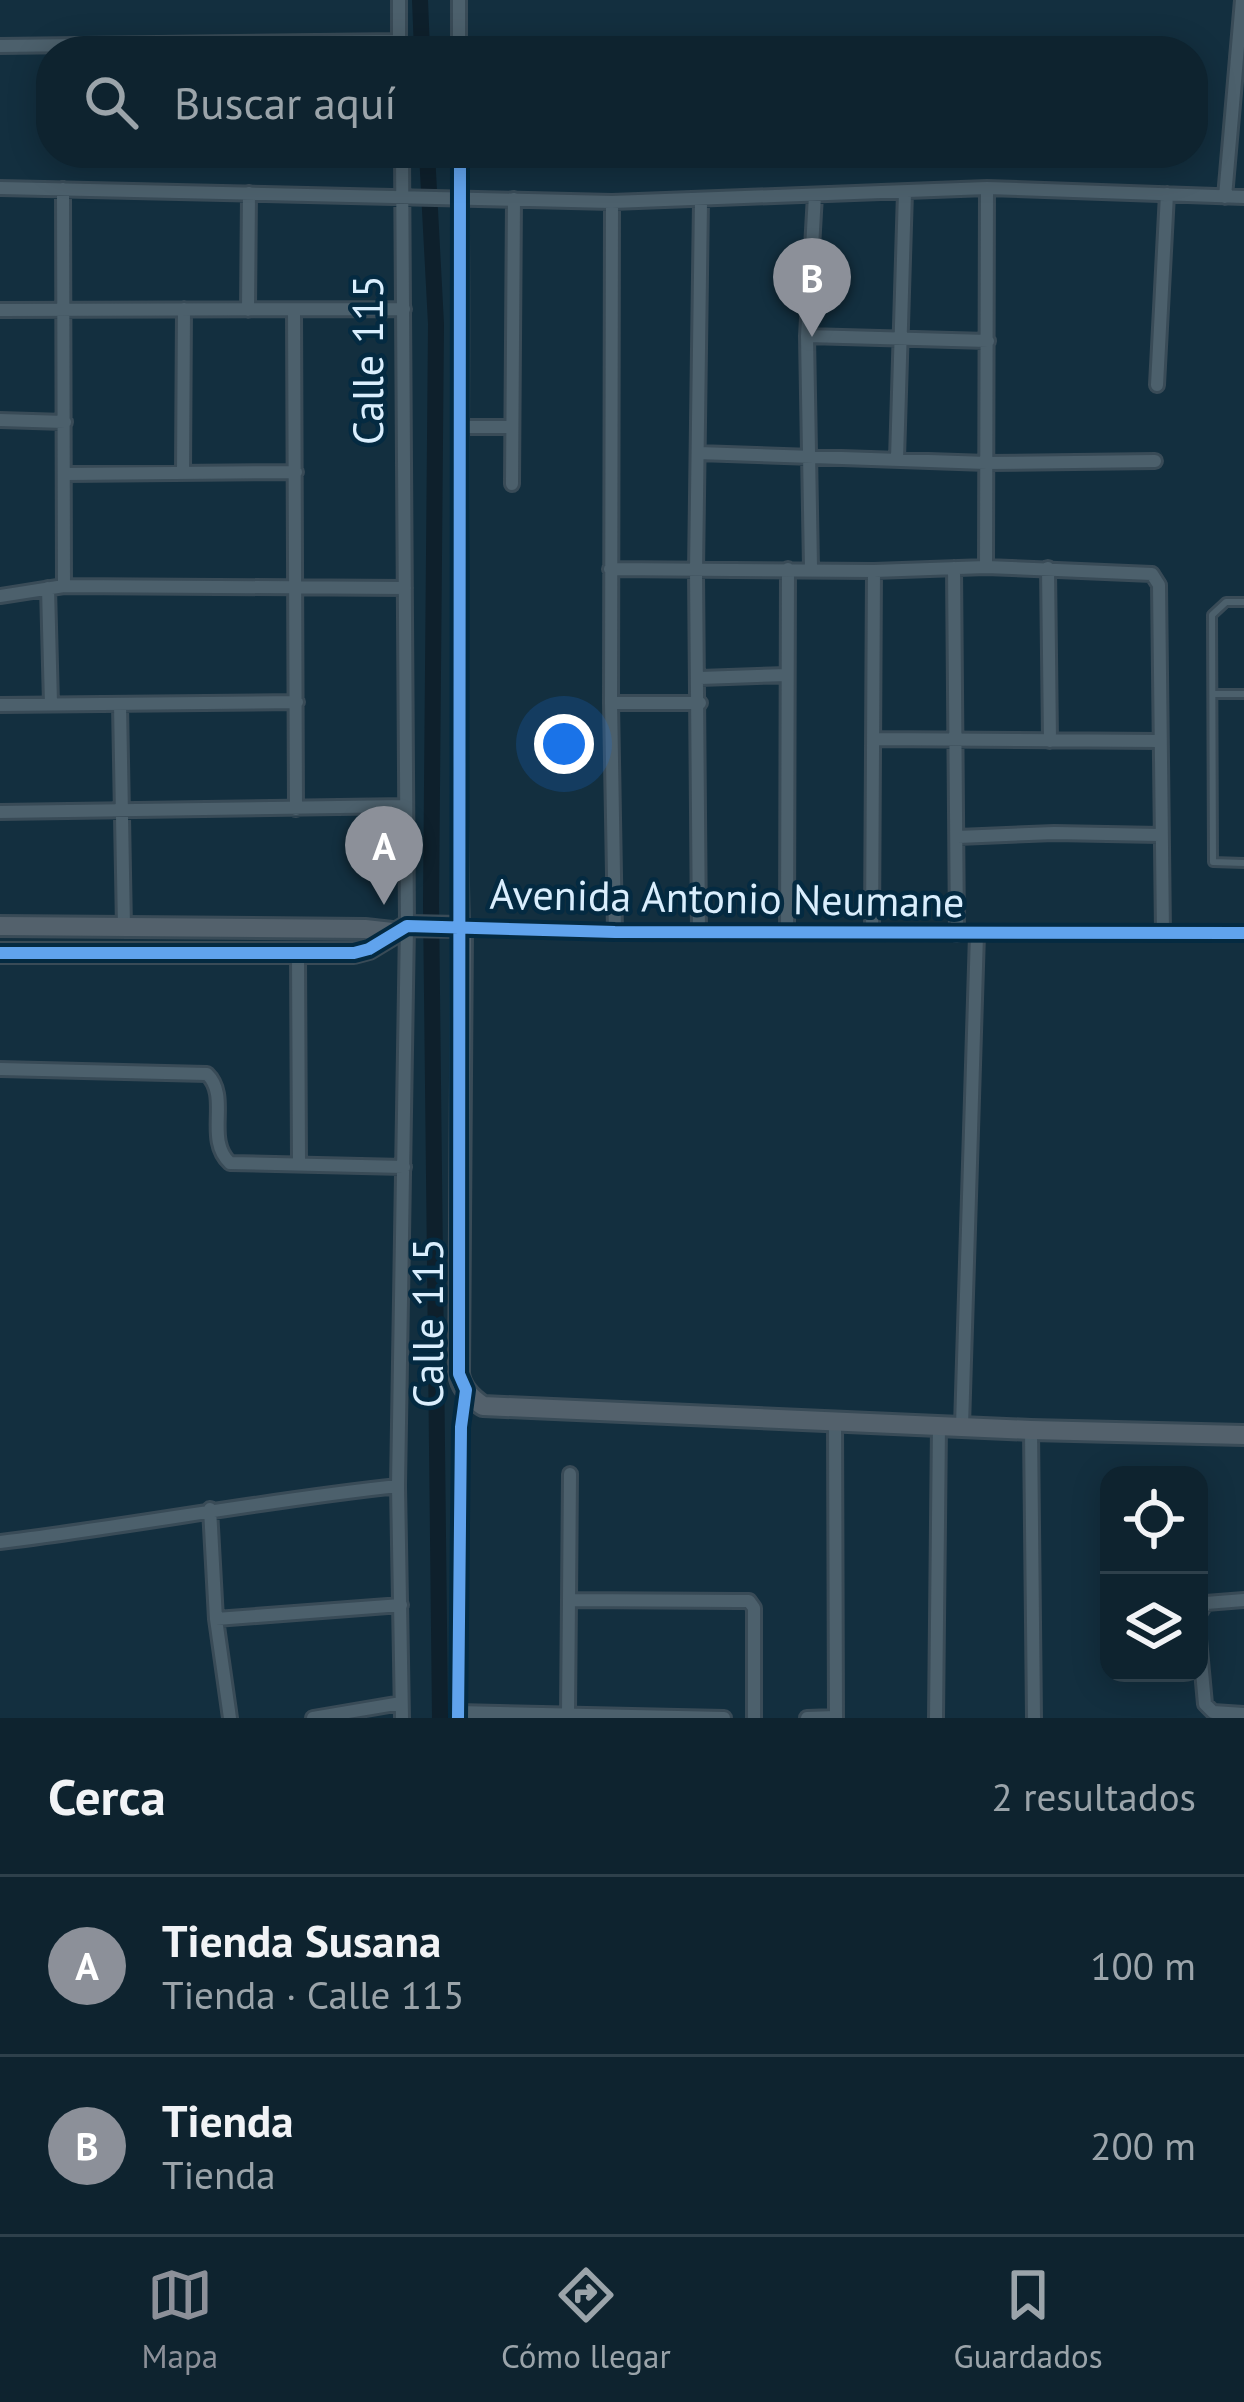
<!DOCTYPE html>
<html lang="es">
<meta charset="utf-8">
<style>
body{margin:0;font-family:"PT Sans",sans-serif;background:#1c2f3b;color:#f1f3f6}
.controls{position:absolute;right:36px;bottom:36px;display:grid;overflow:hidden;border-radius:24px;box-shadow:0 6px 30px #0003}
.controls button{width:108px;height:108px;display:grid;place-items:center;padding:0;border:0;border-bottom:3px solid #2e404b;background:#0e232f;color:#f1f3f6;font:60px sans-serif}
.you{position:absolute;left:564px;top:744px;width:42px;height:42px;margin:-30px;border:9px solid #fff;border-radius:50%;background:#1a73e8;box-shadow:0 0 0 18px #1a73e833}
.badge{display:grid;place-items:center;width:78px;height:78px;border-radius:50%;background:#8c9099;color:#fff;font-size:39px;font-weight:700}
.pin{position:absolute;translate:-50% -99px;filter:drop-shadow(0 3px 6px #0008)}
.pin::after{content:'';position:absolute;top:63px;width:42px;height:36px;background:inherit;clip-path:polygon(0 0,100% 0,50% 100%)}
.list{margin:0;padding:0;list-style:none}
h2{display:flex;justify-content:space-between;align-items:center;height:156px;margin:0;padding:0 48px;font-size:51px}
h2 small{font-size:39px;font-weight:400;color:#9ba4aa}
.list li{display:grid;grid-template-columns:78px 1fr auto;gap:36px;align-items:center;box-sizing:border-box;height:180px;padding:0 48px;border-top:3px solid #2e404b}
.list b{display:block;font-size:45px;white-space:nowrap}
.list p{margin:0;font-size:39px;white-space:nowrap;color:#9ba4aa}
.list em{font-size:39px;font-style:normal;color:#9ba4aa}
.icon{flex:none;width:66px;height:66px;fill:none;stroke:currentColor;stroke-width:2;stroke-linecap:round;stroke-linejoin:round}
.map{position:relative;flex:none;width:1244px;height:1718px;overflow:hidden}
.search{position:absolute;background:#0e232f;box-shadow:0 6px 30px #0003;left:36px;right:36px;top:36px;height:132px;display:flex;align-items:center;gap:30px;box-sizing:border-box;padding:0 42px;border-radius:48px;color:#9ba4aa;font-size:45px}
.sheet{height:516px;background:#0e232f}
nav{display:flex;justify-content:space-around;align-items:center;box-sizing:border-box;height:168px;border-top:3px solid #2e404b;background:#0e232f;font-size:33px;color:#9ba4aa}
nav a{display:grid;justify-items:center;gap:6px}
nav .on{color:#8c9099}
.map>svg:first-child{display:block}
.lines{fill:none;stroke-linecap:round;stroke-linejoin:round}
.canal{stroke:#0e202c;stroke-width:16}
.lane-casing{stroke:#394b57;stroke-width:12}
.street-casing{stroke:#394b57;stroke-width:18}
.secondary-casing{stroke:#394b57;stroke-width:24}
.lane{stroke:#4c606c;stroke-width:6}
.street{stroke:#4c606c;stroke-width:12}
.secondary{stroke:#53616c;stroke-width:18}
.cycleway-casing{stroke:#042a41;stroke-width:20}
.cycleway{stroke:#60a3ed;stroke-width:12}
.labels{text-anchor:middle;stroke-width:9;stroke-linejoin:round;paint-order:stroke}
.street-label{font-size:42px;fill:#daeefd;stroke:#042a41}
</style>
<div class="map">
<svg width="1244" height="1718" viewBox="0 0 1244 1718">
<rect width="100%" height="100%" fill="#132f3f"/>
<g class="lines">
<path class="canal" d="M420 0 422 51
M427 153 436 324 431 903 440 1718"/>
<defs>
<path id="lane" d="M1244 602H1226L1212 615 1213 862 1244 863
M1214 694H1244"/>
<path id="street" d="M399 0V51
M0 46 399 41
M459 51V0
M460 153C465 411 455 669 462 927L615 932 1244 933
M0 188 612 202 987 188 1244 197
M63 189 64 586
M1225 197 1242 0
M612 202 611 703 615 932
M0 310 404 309
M248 310 249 193
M294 311 296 809
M807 336 988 341
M1157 385 1167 194
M0 420 65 422
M461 427H511
M698 453 987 463 1155 461
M897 459 905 192
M183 473 184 309
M66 474 296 472
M512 484 514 199
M986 567 987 188
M811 568 807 336 815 195
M954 568 957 934
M1048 568 1050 741
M610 569 874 571 986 567 1152 574 1159 585 1163 933
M48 588 51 704
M0 596 64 586 405 588
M700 678 787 675
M611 703H700
M120 704 124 928
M0 705 297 702
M873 739 1159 741
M0 812 406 806
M958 837 1054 833 1160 835
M699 933 696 571 701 201
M787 933 788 569
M872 933 874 571
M298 954 299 1163
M0 1069 207 1074C231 1097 204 1139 230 1163L404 1167
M835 1419 836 1718
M962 1426 977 934
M1031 1430 1034 1718
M210 1509 216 1619 230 1718
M0 1542C133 1526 265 1500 398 1486
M569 1600 570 1474
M1199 1614 1206 1603 1244 1600
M216 1619 401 1605
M1199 1639 1205 1704 1213 1712 1244 1714
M458 1712 724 1718
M568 1712 569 1600 738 1601H749L754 1608V1718
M313 1718 401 1703
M402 1718 398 1486 407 926 402 153
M458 1718 461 1427 466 1392
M807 1718 836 1717
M936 1718 939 1425"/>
<path id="secondary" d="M0 926 365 929 392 932
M0 953H354L369 949 407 926 462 927 459 1374C461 1388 471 1398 483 1406L1031 1430 1244 1435"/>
</defs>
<use href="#lane" class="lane-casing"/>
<use href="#street" class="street-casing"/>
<use href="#secondary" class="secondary-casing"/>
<use href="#lane" class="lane"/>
<use href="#street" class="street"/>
<use href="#secondary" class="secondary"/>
<defs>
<path id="cycleway" d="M0 953H354L369 949 407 926 615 932 1244 933
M458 1718 461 1427 466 1390 459 1374 460 153"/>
</defs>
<use href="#cycleway" class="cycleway-casing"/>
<use href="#cycleway" class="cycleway"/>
</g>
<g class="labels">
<g class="street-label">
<text transform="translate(368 360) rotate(-90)" y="15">Calle 115</text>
<text transform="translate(727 898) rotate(1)" y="15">Avenida Antonio Neumane</text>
<text transform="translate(428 1323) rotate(-90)" y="15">Calle 115</text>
</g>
</g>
</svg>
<div class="controls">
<button><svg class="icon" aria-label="locate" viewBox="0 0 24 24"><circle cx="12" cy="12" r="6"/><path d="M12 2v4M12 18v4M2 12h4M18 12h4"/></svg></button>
<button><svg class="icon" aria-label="layers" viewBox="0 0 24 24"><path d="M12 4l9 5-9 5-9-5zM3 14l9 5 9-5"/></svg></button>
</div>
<div class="you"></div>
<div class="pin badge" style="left:384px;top:905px">A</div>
<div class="pin badge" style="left:812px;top:337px">B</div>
<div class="search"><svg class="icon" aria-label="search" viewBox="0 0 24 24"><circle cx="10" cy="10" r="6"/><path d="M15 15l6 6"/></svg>Buscar aquí</div>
</div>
<section class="sheet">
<h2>Cerca<small>2 resultados</small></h2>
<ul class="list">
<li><span class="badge">A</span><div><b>Tienda Susana</b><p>Tienda · Calle 115</p></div><em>100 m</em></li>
<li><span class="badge">B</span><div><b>Tienda</b><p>Tienda</p></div><em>200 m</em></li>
</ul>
</section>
<nav>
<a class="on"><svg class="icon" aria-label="map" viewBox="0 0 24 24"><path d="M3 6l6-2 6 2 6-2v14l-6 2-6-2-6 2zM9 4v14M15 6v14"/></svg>Mapa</a>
<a><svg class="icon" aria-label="directions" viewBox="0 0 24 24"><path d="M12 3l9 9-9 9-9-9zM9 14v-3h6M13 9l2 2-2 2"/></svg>Cómo llegar</a>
<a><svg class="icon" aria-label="saved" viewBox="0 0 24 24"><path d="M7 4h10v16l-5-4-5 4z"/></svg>Guardados</a>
</nav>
